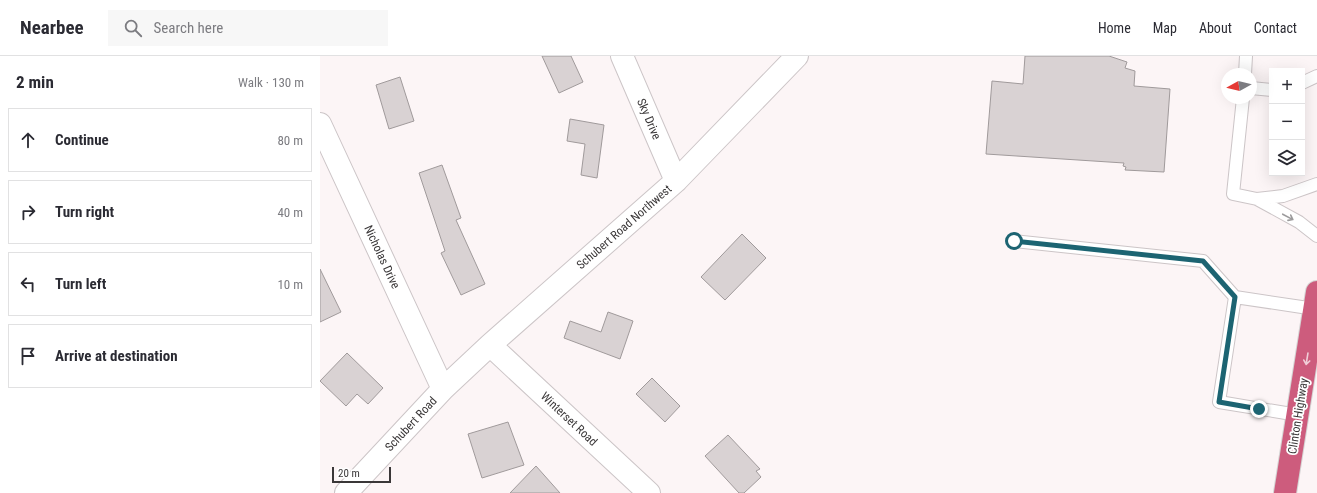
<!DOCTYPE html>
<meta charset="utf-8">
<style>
body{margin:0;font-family:"Roboto Condensed",sans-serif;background:#f7f7f7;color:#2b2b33}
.controls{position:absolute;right:12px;top:12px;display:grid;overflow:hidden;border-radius:0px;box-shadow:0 4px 16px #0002}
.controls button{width:36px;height:36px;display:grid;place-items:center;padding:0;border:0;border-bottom:1px solid #e1e1e2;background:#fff;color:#2b2b33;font:20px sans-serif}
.compass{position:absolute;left:901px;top:12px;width:36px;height:36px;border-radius:50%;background:#fff;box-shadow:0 4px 16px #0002;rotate:262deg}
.scale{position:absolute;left:12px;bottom:10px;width:59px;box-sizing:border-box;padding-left:4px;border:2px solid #3a3738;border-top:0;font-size:11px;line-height:14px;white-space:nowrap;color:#3a3738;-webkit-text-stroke:3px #fff;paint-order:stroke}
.stop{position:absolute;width:12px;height:12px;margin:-9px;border:3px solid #1c6472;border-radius:50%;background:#fff}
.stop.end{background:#1c6472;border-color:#fff;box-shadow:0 1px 4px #0008}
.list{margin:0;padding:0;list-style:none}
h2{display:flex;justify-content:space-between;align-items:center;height:52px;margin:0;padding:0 16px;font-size:17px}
h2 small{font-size:13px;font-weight:400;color:#7c7c81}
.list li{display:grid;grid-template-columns:26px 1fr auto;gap:12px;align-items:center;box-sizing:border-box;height:64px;margin:0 8px 8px;padding:0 8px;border:1px solid #e1e1e2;border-radius:0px}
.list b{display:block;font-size:15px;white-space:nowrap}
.list em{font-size:13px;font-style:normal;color:#7c7c81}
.icon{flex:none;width:22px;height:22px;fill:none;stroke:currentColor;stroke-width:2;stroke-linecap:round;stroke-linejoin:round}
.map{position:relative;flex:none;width:997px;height:437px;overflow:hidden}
header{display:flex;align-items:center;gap:24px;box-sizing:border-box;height:56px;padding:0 20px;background:#fff;border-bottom:1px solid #e1e1e2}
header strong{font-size:19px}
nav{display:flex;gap:22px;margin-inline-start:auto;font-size:14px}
.search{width:280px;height:36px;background:#f7f7f7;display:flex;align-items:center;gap:10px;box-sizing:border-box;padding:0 14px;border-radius:0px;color:#7c7c81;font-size:15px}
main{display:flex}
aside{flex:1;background:#fff}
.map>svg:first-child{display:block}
.building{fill:#d9d2d3;stroke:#a09a9b}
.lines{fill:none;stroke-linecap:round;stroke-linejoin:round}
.lane-casing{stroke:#ccc5c7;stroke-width:14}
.street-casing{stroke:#ccc5c7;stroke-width:24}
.highway-casing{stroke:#d4d3d3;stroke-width:24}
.lane{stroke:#fff;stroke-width:12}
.street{stroke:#fff;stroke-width:22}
.highway{stroke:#cd5c7d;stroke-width:22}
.oneway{stroke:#9c9b9c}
.oneway2{stroke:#f0ced8}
.route{stroke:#1c6472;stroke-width:5}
.labels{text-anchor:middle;stroke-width:3.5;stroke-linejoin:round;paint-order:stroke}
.street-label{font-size:12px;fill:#3a3738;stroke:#fff}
</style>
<header>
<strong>Nearbee</strong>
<div class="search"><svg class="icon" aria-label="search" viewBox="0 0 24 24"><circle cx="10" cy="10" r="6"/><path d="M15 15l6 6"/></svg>Search here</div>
<nav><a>Home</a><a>Map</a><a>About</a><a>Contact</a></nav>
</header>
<main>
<aside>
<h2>2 min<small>Walk · 130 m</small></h2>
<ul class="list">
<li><svg class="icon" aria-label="ahead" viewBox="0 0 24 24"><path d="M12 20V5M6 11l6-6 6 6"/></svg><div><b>Continue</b></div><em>80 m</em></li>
<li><svg class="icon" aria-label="right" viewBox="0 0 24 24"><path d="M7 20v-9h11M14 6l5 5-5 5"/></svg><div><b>Turn right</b></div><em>40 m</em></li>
<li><svg class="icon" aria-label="left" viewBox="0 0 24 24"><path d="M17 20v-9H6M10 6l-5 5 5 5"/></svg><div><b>Turn left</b></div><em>10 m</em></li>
<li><svg class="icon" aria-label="arrive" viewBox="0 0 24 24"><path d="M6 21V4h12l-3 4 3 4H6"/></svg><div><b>Arrive at destination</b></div></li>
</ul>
</aside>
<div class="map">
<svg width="997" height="437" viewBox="0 0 997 437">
<rect width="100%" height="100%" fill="#fcf5f6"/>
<path class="building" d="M222 0H251L263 26 239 37Z
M705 0H789L807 6 805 12 815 15 814 30 850 33 844 116 805 114 806 111 803 110 804 107 666 98 672 25 703 28Z
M80 21 94 65 69 73 56 29Z
M250 63 284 69 277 122 261 119 265 88 247 85Z
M122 109 141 162 136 164 165 228 141 239 121 197 125 195 99 117Z
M422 178 446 202 405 244 381 221Z
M0 213 21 256 0 266Z
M288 256 313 265 300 303 244 282 250 265 281 276Z
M27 297 63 332 48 348 37 338 26 350 0 325Z
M332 322 360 350 345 366 316 338Z
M188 366 204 409 162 422 148 378Z
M408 379 440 413 436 415 441 421 424 437H419L385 400Z
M216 410 240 437H190Z"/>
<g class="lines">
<defs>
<path id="lane" d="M925 18 926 0
M982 27 997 20
M931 32 952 34
M923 42 913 138 937 143 979 166 997 180
M937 143 963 140 997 128
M694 185 883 205 915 241
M978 359 899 346 915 241 995 253"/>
<path id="street" d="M302 0 356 125
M0 68 123 333
M170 289 329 437
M26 437 123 333 170 289 356 125 477 0"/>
<path id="highway" d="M965 437 997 236"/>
</defs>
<use href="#lane" class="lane-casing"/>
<use href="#street" class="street-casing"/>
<use href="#highway" class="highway-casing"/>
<use href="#lane" class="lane"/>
<use href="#street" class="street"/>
<use href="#highway" class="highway"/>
</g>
<defs><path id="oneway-shaft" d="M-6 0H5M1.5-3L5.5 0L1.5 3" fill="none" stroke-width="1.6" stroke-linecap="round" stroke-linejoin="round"/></defs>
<use class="oneway" href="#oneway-shaft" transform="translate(968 161) rotate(28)"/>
<use class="oneway2" href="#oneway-shaft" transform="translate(987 303) rotate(99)"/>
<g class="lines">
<path class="route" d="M694 185 883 205 915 241 899 346 939 353"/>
</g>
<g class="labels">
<g class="street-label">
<text transform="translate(329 63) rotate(67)" y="4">Sky Drive</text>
<text transform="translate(304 171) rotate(-41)" y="4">Schubert Road Northwest</text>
<text transform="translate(62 201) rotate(65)" y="4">Nicholas Drive</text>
<text transform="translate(978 360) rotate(-81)" y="4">Clinton Highway</text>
<text transform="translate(249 363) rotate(43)" y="4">Winterset Road</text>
<text transform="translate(91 368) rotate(-47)" y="4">Schubert Road</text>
</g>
</g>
</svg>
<div class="controls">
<button>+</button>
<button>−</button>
<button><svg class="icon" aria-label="layers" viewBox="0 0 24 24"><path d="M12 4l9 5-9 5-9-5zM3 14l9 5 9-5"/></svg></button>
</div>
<svg class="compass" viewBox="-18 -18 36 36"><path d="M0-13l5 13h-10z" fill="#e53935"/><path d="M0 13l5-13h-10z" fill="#7c7c81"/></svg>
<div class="scale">20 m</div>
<div class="stop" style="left:694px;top:185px"></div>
<div class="stop end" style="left:939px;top:353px"></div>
</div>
</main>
